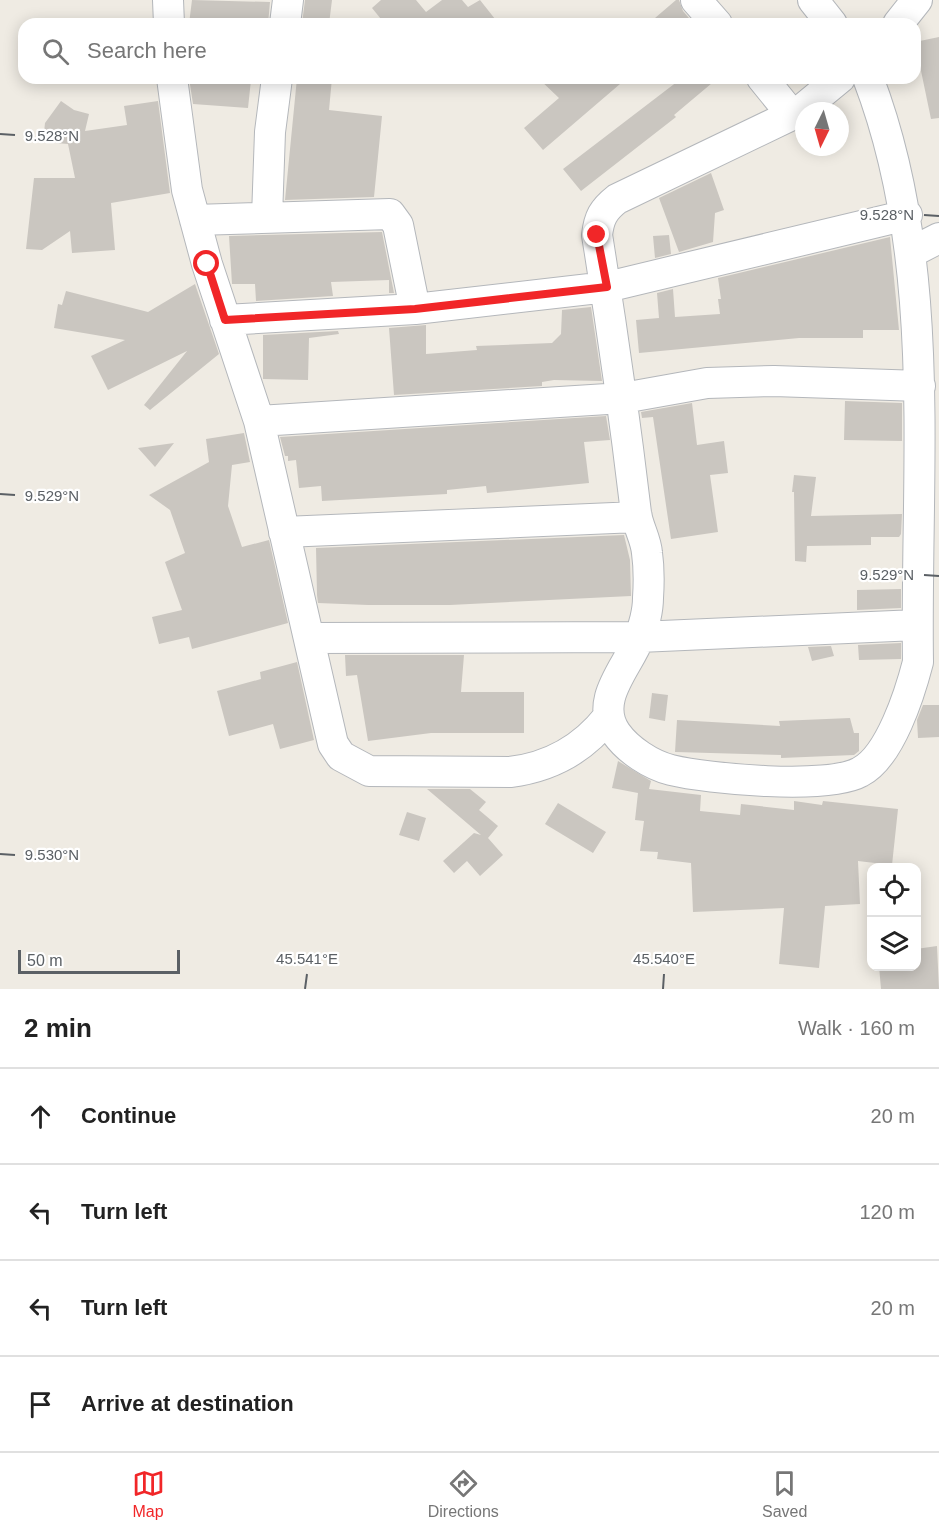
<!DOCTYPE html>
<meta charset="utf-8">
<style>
body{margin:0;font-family:Helvetica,sans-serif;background:#f6f6f6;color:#222}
.controls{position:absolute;right:18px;bottom:18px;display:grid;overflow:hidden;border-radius:12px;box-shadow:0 3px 15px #0003}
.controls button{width:54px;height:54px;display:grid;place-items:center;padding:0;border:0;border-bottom:2px solid #e0e0e0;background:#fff;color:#222;font:30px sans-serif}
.compass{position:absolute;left:795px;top:102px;width:54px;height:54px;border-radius:50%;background:#fff;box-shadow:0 3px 15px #0003;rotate:185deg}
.scale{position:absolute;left:18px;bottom:15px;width:162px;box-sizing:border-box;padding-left:6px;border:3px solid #5b6065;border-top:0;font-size:16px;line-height:21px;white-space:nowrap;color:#5b6065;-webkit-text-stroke:4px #fff;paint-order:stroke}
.stop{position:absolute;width:18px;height:18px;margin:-14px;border:4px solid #f12628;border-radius:50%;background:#fff}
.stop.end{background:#f12628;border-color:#fff;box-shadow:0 2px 6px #0008}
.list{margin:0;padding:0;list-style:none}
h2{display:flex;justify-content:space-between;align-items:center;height:78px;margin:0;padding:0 24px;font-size:26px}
h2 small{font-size:20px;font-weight:400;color:#767676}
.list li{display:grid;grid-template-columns:39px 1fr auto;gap:18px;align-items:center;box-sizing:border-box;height:96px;padding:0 24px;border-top:2px solid #e0e0e0}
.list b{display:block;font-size:22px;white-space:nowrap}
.list em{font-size:20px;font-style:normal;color:#767676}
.icon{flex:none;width:33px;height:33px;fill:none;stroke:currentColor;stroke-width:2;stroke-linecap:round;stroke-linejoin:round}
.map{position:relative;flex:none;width:939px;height:989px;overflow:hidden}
.search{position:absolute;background:#fff;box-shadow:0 3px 15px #0003;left:18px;right:18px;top:18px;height:66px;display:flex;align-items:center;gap:15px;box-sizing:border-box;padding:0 21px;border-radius:18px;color:#767676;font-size:22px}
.sheet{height:462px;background:#fff}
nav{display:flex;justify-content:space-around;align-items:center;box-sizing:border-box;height:84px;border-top:2px solid #e0e0e0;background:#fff;font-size:16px;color:#767676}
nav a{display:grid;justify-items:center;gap:3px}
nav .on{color:#f12628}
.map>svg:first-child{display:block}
.building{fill:#cac6c0}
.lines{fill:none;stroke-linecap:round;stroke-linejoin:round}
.minor-casing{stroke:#b4b7bb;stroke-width:32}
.minor{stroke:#fff;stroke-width:30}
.route{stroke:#f12628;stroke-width:8}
.ticks{fill:none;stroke:#5b6065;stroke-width:2}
.ticks-label{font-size:15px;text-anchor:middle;fill:#5b6065;stroke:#fff;stroke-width:4.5;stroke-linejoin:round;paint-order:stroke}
</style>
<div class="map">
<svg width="939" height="989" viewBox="0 0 939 989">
<rect width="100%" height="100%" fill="#efebe3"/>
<path class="building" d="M192 0 270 2 268 24H189Z
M305 0H332L329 24H302Z
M381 0H416L426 12 442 0H462L468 7 480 0 499 24H385L372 8Z
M676 0H679L683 11 694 24H648Z
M939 37V118L931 119 915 42Z
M189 78 251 80 248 108 193 104Z
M297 78H332L329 110 382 116 374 197 285 200Z
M538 78H627L543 150 524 128 559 98Z
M682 78H718L674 115 676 117 581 191 563 169Z
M61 101 74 110 89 114 85 131 127 125 124 106 158 101 170 193 111 203 115 250 72 253 70 231 42 250 26 249 34 178H75L68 144 43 142 45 123Z
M711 173 724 210 715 213 713 242 679 252 659 198Z
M382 232 394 293H389V280L331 282 333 296 256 301 255 284H232L229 236Z
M669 235 671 254 655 258 653 236Z
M890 237 899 330H863V338H799L639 353 636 320 659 318 657 293 673 289 675 317 720 314 718 299H721L718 278Z
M195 284 219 354 150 410 144 405 187 351 108 390 91 356 125 340 54 328 58 304 62 305 66 291 148 312Z
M591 307 602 381 554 380 542 382V386L394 395 389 328 426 325V354L477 350 476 346 552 343 561 334 562 310Z
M338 331 339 334 309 338 308 380 263 379V335Z
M845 401 902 403V441L844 440Z
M692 403 697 445 724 441 728 473 710 475 718 532 671 539 653 417 642 418 641 412Z
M606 416 610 440 584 442 589 483 487 493 486 486 447 490V494L322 501 321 486 299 488 296 460 288 461V456H285L280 437Z
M244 433 250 462 232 465 228 506 242 547 269 540 288 623 192 649 189 637 159 644 152 617 182 610 165 562 185 553 170 510 149 495 209 462 206 439Z
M174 443 155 467 138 448Z
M794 475 816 477 811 516 902 514 901 534 899 537H871V545L807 546 806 562 795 561 794 492H792Z
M624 535 630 560 631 596 450 605H368L318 603 317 595 316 548Z
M901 589V608L857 610V590Z
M901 643V659L859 660 858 645Z
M831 646 834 656 812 661 808 647Z
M345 655H464L461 692H524V733H431L368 741 357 675 346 676Z
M297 662 314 740 280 749 273 724 229 736 217 691 261 679 260 672Z
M652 693 668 695 665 721 649 718Z
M923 705H939V737L918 738 917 720Z
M850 718 854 733H859V751L854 755 781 758V755L675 752 677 720 780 726 779 721Z
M618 761 651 781 649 789 701 795 700 811 740 815 741 804 794 810V801L822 805 823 801 898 809 892 865 858 861 860 904 825 906 819 968 779 964 784 908 693 912 691 863 657 859 658 852 640 851 644 821 635 820 638 793 612 788Z
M427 789H470L486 802 479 810 498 826 488 838 503 855 480 876 467 861 454 873 443 861 474 833 481 835Z
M558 803 606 832 593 853 545 824Z
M407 812 426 818 419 841 399 835Z
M937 946 939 989H881L879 966H916V949Z"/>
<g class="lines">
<defs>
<path id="minor" d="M168 0 169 24
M696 0 717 24
M813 0 832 24
M285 24 288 0
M898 24 917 0
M172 78 187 190 207 264 259 421 333 744 341 756 369 771 510 772C551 767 583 749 608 717
M762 78 792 115
M840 78 800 111 617 199C603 210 599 218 597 235 612 328 625 420 636 513 638 527 646 539 647 553 649 567 649 583 648 598 648 610 644 627 639 638 628 667 593 700 616 733 628 750 651 765 671 770 708 779 828 790 860 772 890 757 910 693 918 662 915 468 939 263 868 78
M267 217 270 132 277 78
M195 220 390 214 398 225 415 309
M912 252 939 238
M225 320 415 309 607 287 907 215
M259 421 623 398 707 383 774 381 920 386
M284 532 637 517
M309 638 639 637 917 625"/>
</defs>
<use href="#minor" class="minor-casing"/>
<use href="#minor" class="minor"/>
</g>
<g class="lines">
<path class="route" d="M207 264 225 320 415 309 607 287 597 235"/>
</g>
<path class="ticks" d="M0 134 15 135M924 215 939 216M0 494 15 495M924 575 939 576M0 854 15 855M305 989 307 974M663 989 664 974"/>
<g class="ticks-label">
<text x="52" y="141">9.528°N</text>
<text x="887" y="220">9.528°N</text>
<text x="52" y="501">9.529°N</text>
<text x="887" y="580">9.529°N</text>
<text x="52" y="860">9.530°N</text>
<text x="307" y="964">45.541°E</text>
<text x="664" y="964">45.540°E</text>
</g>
</svg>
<div class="controls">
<button><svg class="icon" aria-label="locate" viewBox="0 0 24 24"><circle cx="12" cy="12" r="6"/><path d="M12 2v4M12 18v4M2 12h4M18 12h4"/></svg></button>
<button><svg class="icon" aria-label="layers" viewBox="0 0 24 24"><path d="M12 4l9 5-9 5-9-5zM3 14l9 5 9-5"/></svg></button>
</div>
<svg class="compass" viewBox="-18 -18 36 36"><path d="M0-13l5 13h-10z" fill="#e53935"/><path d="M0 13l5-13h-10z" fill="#767676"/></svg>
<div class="scale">50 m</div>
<div class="stop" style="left:207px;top:264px"></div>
<div class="stop end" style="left:597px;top:235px"></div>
<div class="search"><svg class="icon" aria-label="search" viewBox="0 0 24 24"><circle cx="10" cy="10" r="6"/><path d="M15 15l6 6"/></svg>Search here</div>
</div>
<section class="sheet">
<h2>2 min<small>Walk · 160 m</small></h2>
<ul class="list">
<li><svg class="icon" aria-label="ahead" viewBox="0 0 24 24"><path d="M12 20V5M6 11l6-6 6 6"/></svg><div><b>Continue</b></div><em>20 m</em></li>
<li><svg class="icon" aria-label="left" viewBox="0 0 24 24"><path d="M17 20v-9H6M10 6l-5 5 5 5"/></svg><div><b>Turn left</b></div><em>120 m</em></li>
<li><svg class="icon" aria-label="left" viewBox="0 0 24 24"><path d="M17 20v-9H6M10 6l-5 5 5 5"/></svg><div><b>Turn left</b></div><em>20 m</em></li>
<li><svg class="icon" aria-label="arrive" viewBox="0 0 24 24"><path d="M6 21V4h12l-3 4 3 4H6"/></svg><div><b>Arrive at destination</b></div></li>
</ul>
</section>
<nav>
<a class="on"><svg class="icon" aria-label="map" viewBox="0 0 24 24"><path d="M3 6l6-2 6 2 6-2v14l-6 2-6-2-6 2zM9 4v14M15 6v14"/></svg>Map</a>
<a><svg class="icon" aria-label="directions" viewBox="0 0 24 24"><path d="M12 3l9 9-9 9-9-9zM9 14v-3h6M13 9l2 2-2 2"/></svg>Directions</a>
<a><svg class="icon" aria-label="saved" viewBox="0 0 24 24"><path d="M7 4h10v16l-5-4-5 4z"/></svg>Saved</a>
</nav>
